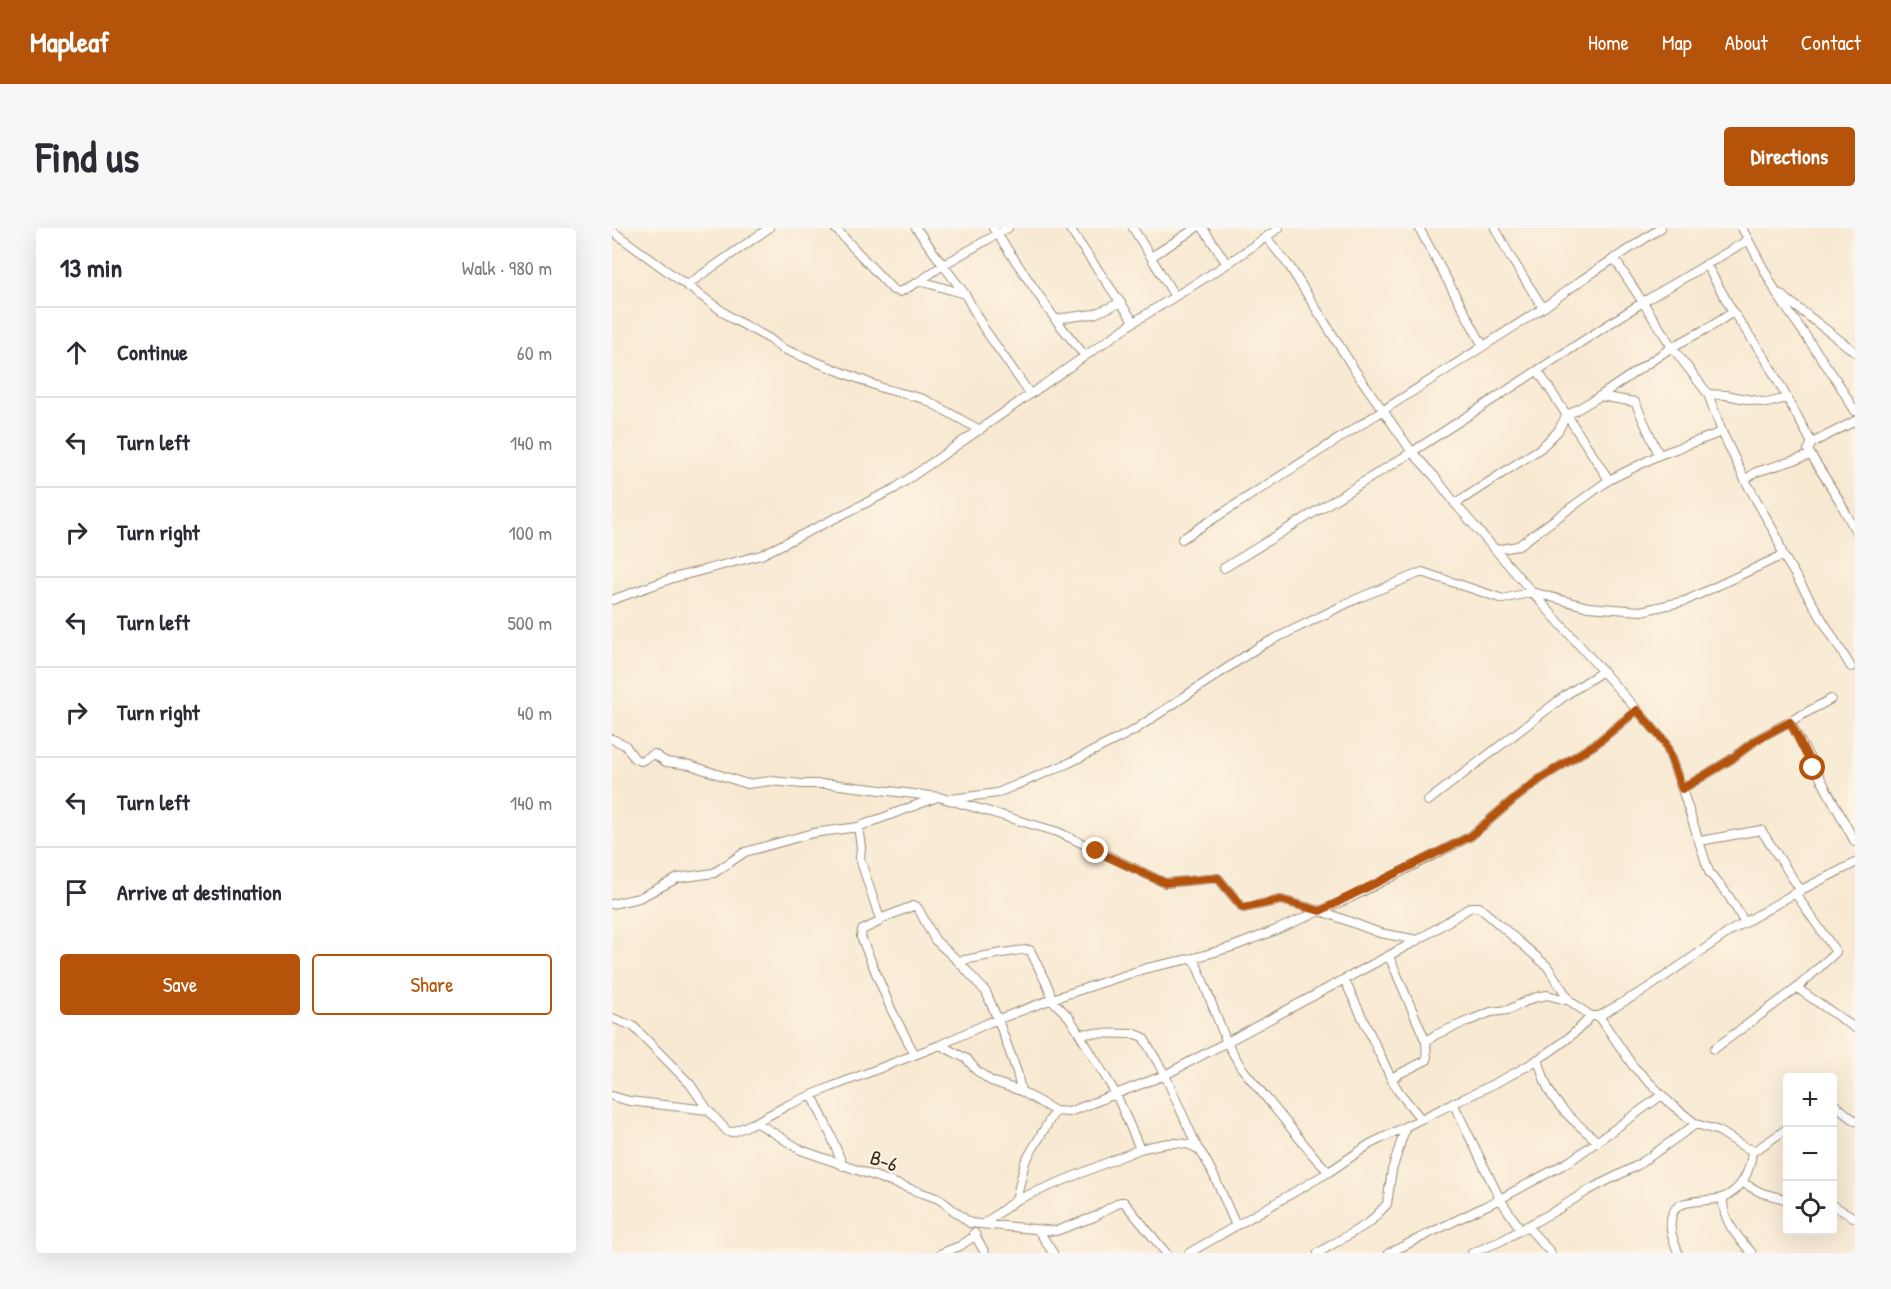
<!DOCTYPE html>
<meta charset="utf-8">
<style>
body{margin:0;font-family:"Patrick Hand",sans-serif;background:#f7f7f7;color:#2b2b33}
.controls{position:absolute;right:18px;bottom:18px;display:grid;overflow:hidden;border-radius:6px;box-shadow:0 6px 24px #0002}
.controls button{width:54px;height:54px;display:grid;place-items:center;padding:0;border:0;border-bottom:2px solid #e1e1e2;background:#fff;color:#2b2b33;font:30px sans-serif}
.stop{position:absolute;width:18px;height:18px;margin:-14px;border:4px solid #b45309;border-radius:50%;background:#fff}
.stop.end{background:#b45309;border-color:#fff;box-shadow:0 2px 6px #0008}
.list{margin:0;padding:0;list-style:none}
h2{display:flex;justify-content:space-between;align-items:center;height:78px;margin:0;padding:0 24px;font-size:26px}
h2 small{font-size:20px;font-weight:400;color:#7c7c81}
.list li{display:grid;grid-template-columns:39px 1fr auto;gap:18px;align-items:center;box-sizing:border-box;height:90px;padding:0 24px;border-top:2px solid #e1e1e2}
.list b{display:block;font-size:22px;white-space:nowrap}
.list em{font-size:20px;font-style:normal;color:#7c7c81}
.actions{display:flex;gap:12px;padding:18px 24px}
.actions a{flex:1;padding:14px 0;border:2px solid #b45309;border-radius:6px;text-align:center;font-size:21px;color:#b45309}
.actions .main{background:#b45309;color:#fff}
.icon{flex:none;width:33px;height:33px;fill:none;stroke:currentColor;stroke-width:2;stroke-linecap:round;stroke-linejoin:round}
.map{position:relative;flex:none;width:1243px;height:1025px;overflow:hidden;border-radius:6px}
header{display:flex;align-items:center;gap:36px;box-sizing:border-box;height:84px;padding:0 30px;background:#b45309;color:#fff}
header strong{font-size:28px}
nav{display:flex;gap:33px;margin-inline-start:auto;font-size:21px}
.intro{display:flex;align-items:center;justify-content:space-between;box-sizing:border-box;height:144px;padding:0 36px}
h1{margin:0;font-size:42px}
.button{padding:15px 27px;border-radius:6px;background:#b45309;color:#fff;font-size:21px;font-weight:700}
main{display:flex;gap:36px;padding:0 36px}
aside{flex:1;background:#fff;border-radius:6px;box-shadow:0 6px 24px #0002}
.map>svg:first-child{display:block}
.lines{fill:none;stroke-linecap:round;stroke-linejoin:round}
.street-casing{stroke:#9a8a78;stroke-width:10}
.street{stroke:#fff;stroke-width:8}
.route{stroke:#b45309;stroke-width:8}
.labels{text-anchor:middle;stroke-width:4.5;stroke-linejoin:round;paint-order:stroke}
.street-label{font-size:21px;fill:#3b2a1e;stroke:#fcf5e5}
</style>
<header>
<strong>Mapleaf</strong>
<nav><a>Home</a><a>Map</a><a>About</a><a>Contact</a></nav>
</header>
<div class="intro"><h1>Find us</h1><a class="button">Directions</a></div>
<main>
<aside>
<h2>13 min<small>Walk · 980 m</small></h2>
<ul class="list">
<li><svg class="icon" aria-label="ahead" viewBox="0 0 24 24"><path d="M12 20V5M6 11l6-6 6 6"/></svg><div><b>Continue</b></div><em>60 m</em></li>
<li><svg class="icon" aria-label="left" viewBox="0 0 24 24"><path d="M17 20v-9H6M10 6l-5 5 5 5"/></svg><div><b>Turn left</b></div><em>140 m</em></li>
<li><svg class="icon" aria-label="right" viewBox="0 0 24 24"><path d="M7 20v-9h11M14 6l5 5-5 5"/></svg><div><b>Turn right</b></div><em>100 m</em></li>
<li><svg class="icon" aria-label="left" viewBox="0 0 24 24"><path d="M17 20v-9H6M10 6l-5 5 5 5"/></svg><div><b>Turn left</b></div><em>500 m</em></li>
<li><svg class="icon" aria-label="right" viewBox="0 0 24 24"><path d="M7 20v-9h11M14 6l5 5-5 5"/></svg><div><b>Turn right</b></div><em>40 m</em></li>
<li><svg class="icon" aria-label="left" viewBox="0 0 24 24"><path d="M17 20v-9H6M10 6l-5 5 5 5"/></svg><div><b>Turn left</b></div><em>140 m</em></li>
<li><svg class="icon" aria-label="arrive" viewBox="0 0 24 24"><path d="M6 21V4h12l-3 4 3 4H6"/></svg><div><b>Arrive at destination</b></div></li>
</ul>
<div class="actions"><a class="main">Save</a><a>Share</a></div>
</aside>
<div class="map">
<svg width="1243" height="1025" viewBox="0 0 1243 1025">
<rect width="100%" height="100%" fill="#fcf5e5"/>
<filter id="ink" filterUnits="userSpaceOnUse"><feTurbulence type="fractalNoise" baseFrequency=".0167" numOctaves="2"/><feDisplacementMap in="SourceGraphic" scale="12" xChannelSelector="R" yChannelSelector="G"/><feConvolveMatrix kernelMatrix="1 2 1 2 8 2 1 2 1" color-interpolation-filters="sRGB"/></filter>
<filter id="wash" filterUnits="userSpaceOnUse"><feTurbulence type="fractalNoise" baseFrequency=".008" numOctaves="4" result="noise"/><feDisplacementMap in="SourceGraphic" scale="24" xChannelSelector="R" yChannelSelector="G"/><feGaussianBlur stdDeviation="1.35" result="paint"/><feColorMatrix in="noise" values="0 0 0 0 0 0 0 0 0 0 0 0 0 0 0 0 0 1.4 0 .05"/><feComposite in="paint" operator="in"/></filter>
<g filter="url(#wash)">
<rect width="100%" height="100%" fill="#f8e9d2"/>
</g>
<g filter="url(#ink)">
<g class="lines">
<defs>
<path id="street" d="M223 0 281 62 288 64 308 53 331 37 353 66 371 99 418 166
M304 0 331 37 396 0
M381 0 443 91 482 86 508 75
M457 0 522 94
M521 0 562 67
M591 0 615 36
M807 0 871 118
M883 0 898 28 931 80 971 51 1049 0
M1130 0 1166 68 1225 153 1243 183
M0 3 121 91 158 111 169 120 270 160 312 171 368 202
M654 9 678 39 742 141 800 224 823 249 846 279 920 364 1025 482
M539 29 584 0
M1094 36 1121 84 1153 130 1200 215 1196 222 1199 227 1144 244 1133 252
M308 53 353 66
M75 57 157 0
M1168 66 1243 124
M443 91 473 128
M926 143 997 252
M1096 166 1114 167 1155 175 1175 170
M988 168 1060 119 1098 99 1121 84
M1110 204 1133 252 1164 307 1171 327 1239 439
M1200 215 1243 193
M1199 227 1227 272 1243 302
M843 276 929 220 946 203 954 188 988 168 1023 174 1047 227 1110 204 1096 166 1060 119 1002 30
M570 311 931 80
M883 322 906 318 997 252 1047 227
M612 340 800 224 1031 74 1136 12
M0 372 61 350 149 327 282 261 522 94 615 36 667 0
M1178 494 1243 614
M0 511 13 517 23 531 29 533 42 526 54 534 78 537 135 556 159 553 190 556H219L327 569 446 604 553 655 606 650 631 680 669 672 709 683 768 705 806 712 859 679H867L935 738 958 773 979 788H987L1036 760 1120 702 1183 665 1243 635
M1070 561 1097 644 1116 667 1133 695
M339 571 385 565 457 535 521 503 648 418 742 372 810 344 891 371 920 364 976 379 1029 383 1073 373 1171 327
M816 573 954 467 991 443
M246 599 249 619 248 631 268 691 267 694 250 702 249 709 279 781 303 827
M1088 613 1149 602 1189 663
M0 676 27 670 66 650 102 645 133 624 201 605 246 599 323 570
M268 691 301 678H304L307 682 323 712 346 733 374 764 386 792 405 844 409 863
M777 728 814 814
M582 730 615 815 629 839 705 932 717 944
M346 733C358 731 412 720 418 722L437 761 440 772 457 789 504 866 528 921
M732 751 779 850 787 864 809 891C862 865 941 833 979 788
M1185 760 1243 800
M987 788 1021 838 1059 876 1084 896 1107 903 1134 920 1144 922 1176 900
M0 790 21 798 78 856 96 882 116 904H121L144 894 189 922 327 971 358 995 444 1003 482 989 508 974H512L554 1025
M467 805 523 806 531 809 553 847 586 921
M328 817 355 831 364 842 379 853 409 863 443 883 457 884 553 847 806 712
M1102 821 1185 760 1224 724 1183 665
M926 831C929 840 931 849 935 858 944 880 968 898 986 914
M779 850 815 832 814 814 823 807 851 795 879 784 896 782 921 770 935 767 958 773
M200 867 218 905 231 938
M0 868 17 873 96 882
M1220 874 1243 893
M841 875 888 971 909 1002
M144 894 176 877 219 859 328 817 376 795 446 769 535 740 582 730 620 719 664 702 738 670 859 608 902 571 928 551 985 515 1025 482 1053 514 1070 561 1118 532 1144 512 1219 471
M1131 955 1150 965 1176 972
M1111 970C1110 993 1125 1008 1140 1025
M404 972 528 921C544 917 572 909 587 922 597 932 617 982 624 998
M1220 977 1243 990
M372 996 404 972 413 934 443 883
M915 998 939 1025
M427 1003 441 1025
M362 1005 373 1025
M330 1025 348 1018 364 1007
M577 1025 717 944 758 916 809 891
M706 1025 758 994 775 976 780 942 794 898
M777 1025 888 971 958 933 1050 867
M860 1025 889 1013 948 980 975 963 1026 937 1084 896
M1066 1025C1064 1018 1060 1010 1059 1002 1055 966 1087 976 1109 970 1130 964 1139 941 1140 922"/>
</defs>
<use href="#street" class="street-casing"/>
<use href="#street" class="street"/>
</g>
</g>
<g class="lines" filter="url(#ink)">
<path class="route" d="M484 623 553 655 606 650 631 680 669 672 708 683 859 608 902 571 928 551 985 515 1025 482 1053 514 1070 561 1118 532 1144 512 1178 494 1201 540"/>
</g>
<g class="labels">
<g class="street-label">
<text transform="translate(272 933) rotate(19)" y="7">B-6</text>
</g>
</g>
</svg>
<div class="controls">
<button>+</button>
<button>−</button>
<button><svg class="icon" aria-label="locate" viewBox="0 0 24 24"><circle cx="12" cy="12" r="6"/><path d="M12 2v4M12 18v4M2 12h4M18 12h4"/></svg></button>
</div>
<div class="stop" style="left:1201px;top:540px"></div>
<div class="stop end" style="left:484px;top:623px"></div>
</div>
</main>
